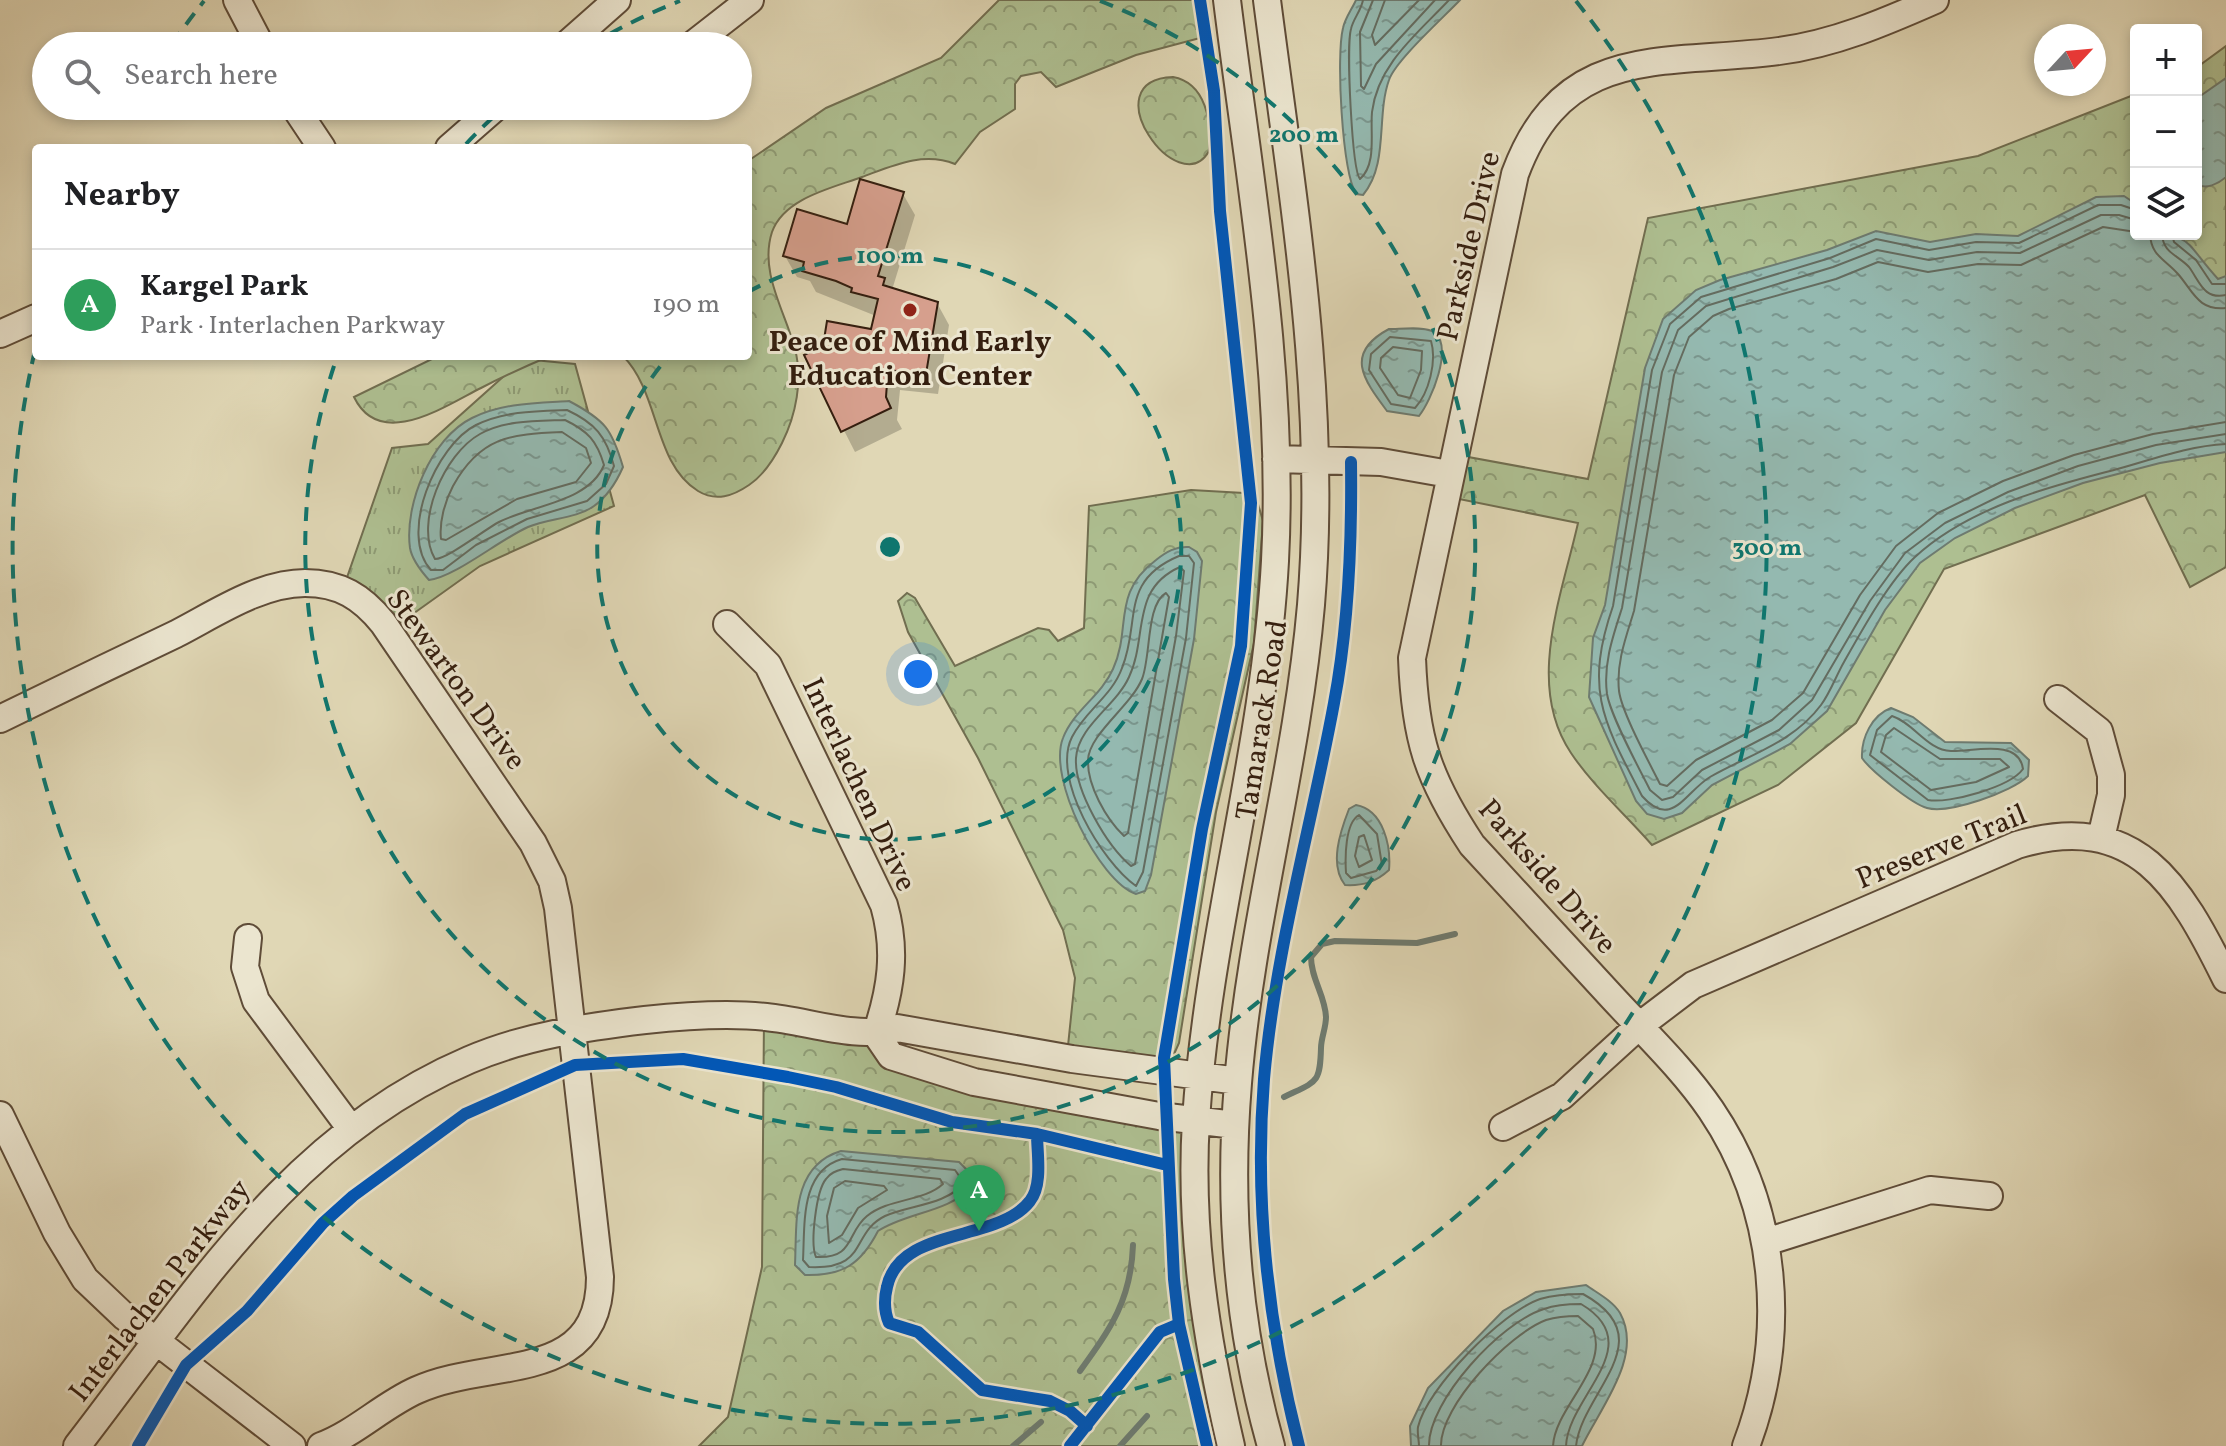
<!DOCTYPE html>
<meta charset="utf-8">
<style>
body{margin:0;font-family:Vollkorn,serif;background:#f2f2f2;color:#202124}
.controls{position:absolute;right:24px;top:24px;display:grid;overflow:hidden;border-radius:8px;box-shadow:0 4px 12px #0003}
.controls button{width:72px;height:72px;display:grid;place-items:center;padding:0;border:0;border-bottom:2px solid #e0e0e0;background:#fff;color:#202124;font:40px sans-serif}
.compass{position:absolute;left:2034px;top:24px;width:72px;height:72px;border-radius:50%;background:#fff;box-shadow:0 4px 12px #0003;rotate:64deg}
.you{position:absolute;left:918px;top:674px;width:28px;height:28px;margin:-20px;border:6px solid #fff;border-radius:50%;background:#1a73e8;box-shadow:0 0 0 12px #1a73e833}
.badge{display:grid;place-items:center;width:52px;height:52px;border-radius:50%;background:#111827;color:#fff;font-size:26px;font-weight:700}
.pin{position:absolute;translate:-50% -66px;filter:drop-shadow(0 2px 4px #0008)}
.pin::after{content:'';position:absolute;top:42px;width:28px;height:24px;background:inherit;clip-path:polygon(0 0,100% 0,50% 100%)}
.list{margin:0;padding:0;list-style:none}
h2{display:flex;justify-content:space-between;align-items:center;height:104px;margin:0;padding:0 32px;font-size:34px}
h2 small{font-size:26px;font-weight:400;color:#757577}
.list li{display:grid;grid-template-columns:52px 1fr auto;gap:24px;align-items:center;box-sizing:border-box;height:112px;padding:0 32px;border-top:2px solid #e0e0e0}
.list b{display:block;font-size:30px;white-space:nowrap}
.list p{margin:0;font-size:26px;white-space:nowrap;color:#757577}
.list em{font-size:26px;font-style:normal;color:#757577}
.icon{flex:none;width:44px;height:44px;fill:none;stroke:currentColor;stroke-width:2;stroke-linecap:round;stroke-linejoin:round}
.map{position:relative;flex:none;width:2226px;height:1446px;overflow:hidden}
.search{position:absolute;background:#fff;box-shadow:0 4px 12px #0003;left:32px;top:32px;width:720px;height:88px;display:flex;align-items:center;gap:20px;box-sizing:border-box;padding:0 28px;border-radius:44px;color:#757577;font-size:30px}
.panel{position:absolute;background:#fff;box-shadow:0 4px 12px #0003;left:32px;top:144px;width:720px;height:216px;border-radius:8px}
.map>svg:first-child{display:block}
.grass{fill:url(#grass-tufts);stroke:#716e50;stroke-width:2}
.forest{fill:url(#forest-crowns);stroke:#716e50;stroke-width:2}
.water{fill:url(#water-ripples);stroke:#6e7b70;stroke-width:2}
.shadow{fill:#0003}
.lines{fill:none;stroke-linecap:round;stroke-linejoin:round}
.shore{stroke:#646c60;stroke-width:2}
.stream{stroke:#6e7b70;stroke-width:6}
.building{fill:#d69f8d;stroke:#341e0f;stroke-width:2}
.minor-casing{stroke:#5f4c38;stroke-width:30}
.minor{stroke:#ebe5cf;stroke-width:26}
.cycleway-casing{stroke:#ebe5cf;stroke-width:17}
.cycleway{stroke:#0057b8;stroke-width:12}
.ring{fill:none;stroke:#0f766e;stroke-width:4;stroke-dasharray:14 10}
.poi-dot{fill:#8f2418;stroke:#ebe5cf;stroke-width:3}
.labels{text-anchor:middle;stroke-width:6;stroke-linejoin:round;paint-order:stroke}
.street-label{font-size:30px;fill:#341e0f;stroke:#ebe5cf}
.poi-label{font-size:30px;font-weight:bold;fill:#341e0f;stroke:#ebe5cf}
.centre{fill:#0f766e;stroke:#ebe5cf;stroke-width:4}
.ring-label{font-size:24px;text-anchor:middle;font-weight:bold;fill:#0f766e;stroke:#ebe5cf;stroke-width:6;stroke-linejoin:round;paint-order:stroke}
</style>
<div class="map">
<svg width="2226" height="1446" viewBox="0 0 2226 1446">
<defs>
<pattern id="grass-tufts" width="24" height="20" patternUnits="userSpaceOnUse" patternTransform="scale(2)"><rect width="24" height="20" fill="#aebf91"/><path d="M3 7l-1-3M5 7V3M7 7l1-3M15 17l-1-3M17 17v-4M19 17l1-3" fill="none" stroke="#8e9b75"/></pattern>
<pattern id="forest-crowns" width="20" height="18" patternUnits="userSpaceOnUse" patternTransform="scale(2)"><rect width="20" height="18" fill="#aebf91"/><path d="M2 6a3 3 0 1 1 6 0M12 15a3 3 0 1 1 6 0" fill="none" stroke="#8e9b75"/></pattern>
<pattern id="water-ripples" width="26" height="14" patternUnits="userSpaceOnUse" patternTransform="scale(2)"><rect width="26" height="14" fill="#94b9b0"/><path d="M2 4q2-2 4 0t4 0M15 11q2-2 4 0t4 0" fill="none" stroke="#7a968e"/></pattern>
</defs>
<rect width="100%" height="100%" fill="#e0d7b5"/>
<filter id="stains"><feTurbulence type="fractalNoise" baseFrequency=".0025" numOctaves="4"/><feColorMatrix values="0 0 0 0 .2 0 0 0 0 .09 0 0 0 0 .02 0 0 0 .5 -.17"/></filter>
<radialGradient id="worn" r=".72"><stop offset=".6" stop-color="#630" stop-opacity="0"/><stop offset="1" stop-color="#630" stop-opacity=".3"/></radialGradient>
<path class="grass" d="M523 359 575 364 614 506 480 566 389 631 343 589 392 448 428 444Z"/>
<path class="forest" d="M999 0H1197L1200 38 1136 55 1056 87 1041 72 1021 76 1015 84V109L980 132 955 164C923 151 892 166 862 177 832 188 784 198 772 232 759 272 785 311 795 349 803 380 796 415 782 443 774 459 764 475 749 485 733 496 716 502 698 491 653 463 660 393 623 356H748V161L826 108 941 58Z
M2226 46V567L2190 587 2145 495 1944 569 1856 723 1778 785 1652 845C1626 815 1593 786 1571 753 1525 685 1562 595 1578 523L1459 499 1468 457 1588 479 1648 218 1978 156 2136 94V234H2196V68Z
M1173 77C1206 83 1212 122 1209 151 1179 204 1090 80 1173 77Z
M438 356H550C526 366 504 376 481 388 445 406 380 451 354 397Z
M1191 490 1244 493 1258 504 1263 521 1254 643 1216 812 1179 1043 1175 1052 1159 1061 1068 1046 1075 978 1063 930 978 758 908 632 898 601 907 593 915 598 955 666 1038 628 1049 630 1058 641 1084 628 1089 506Z
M764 1016 876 1034 892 1056 1196 1120 1231 1446H699L728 1417 762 1267Z"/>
<path class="water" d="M1356 0H1460C1444 17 1395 61 1389 80 1376 116 1389 164 1363 195L1356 194C1342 170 1336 56 1343 28 1345 18 1352 9 1356 0Z
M2226 78V177C2218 184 2206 190 2196 184V99Z
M2124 196 2136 204V234C2196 234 2182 240 2218 279L2226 276V452L2160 463 2083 483 2015 508 1955 538 1920 563 1885 610 1827 711 1790 744 1712 785 1682 813 1664 819 1647 814 1636 801 1589 697 1593 638 1605 605 1645 368 1663 319 1696 290 1720 280 1827 250 1876 231 1930 242 1976 234 2018 236 2096 197Z
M1389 329C1401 329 1425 326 1434 332 1454 347 1431 401 1419 416L1387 411C1363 379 1344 353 1389 329Z
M569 401C605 420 612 429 623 467 616 483 608 496 594 506 576 519 548 518 528 527 499 540 455 577 429 580 421 571 412 560 410 548 404 505 431 438 472 418 502 403 536 403 569 401Z
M1189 547 1197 552 1202 561 1194 639 1151 875 1145 891 1136 894C1099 881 1047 778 1063 738 1073 711 1101 696 1113 669 1132 627 1111 594 1156 560 1166 552 1176 546 1189 547Z
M1891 708 1913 717 1945 742 2011 743 2029 760 2028 776C2012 792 1949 814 1927 808 1912 804 1870 770 1862 758 1861 738 1872 715 1891 708Z
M1356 805C1384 810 1391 847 1389 870 1376 882 1363 886 1345 885 1329 865 1340 832 1349 809Z
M841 1151 959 1162 972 1175V1187C947 1213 907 1212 878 1231 861 1264 843 1276 805 1275L795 1265C797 1221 791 1166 841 1151Z
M1586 1285C1597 1293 1613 1301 1620 1313 1644 1356 1600 1408 1582 1446H1411L1410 1426 1428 1388 1503 1311 1536 1292Z"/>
<path class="shadow" d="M903 194 915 215 892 290 937 303 949 325 938 394 900 390 897 420 902 429 855 452 806 356 873 331 876 316 816 292 810 281 797 277 785 256 848 227Z"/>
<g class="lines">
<path class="shore" d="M1363 0C1361 11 1353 19 1351 29 1346 46 1352 170 1360 179 1377 164 1370 133 1372 112 1378 64 1417 34 1449 0
M1373 0 1360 32 1361 86 1364 89 1376 64 1435 0
M1385 0 1372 35 1375 45 1419 0
M2136 210 2121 205H2098L2019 243 1976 242 1929 250 1876 239 1830 258 1701 297 1670 324 1652 370 1613 606C1584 690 1603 721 1642 796 1672 830 1685 792 1710 777 1748 755 1793 743 1821 705 1830 693 1836 676 1844 662 1862 630 1889 581 1915 557 1968 508 2047 487 2114 470 2151 460 2187 446 2226 444
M2136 220 2119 215H2101L2020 253 1977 252 1929 260 1877 250 1833 267 1706 306 1678 330 1662 372 1622 608C1613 636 1603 664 1607 694 1611 717 1639 768 1650 790L1662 800 1673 797 1702 770 1779 730 1812 700 1870 601 1905 553 1945 523 2008 492 2078 466 2156 445 2226 434
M2136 232 2103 227 2021 265 1978 264 1928 272 1878 262 1836 279 1729 309 1713 316 1689 337 1674 375 1634 611C1626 637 1616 663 1619 691 1622 713 1649 762 1660 784L1667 786 1696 760 1772 720 1803 693 1860 595 1896 546 1938 513 2003 481 2074 455 2153 434 2226 422
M2150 234C2151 256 2165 259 2178 274 2193 291 2198 311 2226 308
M2162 234C2163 253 2178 255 2189 267 2200 282 2204 300 2226 295
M2172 234 2174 242 2196 260 2212 284H2226
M1390 337 1431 341C1437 361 1429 393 1415 408L1391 404 1369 370 1371 354Z
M1393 347 1422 351 1421 370 1410 398 1398 395 1380 368 1381 358Z
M567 410C595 423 606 436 614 466L606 484 587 501 527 519 476 545 443 570H431C398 534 436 445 476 425 505 411 536 411 567 410Z
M565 420C588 431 597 441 604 465 589 502 532 505 499 522 484 530 447 559 435 559 414 523 444 454 480 434 505 420 537 421 565 420Z
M562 432 586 448 591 463 576 482 517 499 446 540 441 539C439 522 445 501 453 486 480 437 510 434 562 432Z
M1179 556H1189L1194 563 1186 638 1143 872 1136 886C1102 862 1051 778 1072 737 1085 711 1112 696 1122 668 1141 622 1119 581 1179 556Z
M1180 567 1184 571 1176 636 1137 853 1135 864 1131 866C1107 846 1074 790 1076 758 1078 726 1116 706 1129 677 1148 637 1130 589 1180 567Z
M1166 593 1169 597 1128 833 1124 836C1106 819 1087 785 1088 760 1089 734 1131 706 1142 679 1151 657 1146 604 1166 593Z
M1892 716C1914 723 1927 750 1951 751 1972 752 2019 738 2023 769 2010 787 1949 804 1928 800L1870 755 1877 730Z
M1894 728 1940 759H2000L2009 767 1976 782 1931 790 1881 752 1886 735Z
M1359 815 1377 834 1382 865 1376 871 1351 878 1346 873C1345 857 1345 823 1359 815Z
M1364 835 1372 860 1359 867 1355 856 1359 837Z
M842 1159 955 1170 964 1183C946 1205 910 1205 885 1216 850 1233 869 1270 809 1267L803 1260C805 1224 800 1171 842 1159Z
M843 1169 940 1179 943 1184C923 1202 889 1198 867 1216 846 1233 855 1259 816 1257 810 1244 816 1191 826 1179 830 1173 836 1171 843 1169Z
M845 1181 884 1186 887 1190 858 1208 842 1235 829 1243 827 1216 834 1188Z
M1419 1446C1419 1440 1417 1433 1418 1427 1427 1388 1502 1312 1540 1299 1554 1295 1569 1294 1583 1294 1665 1339 1582 1391 1576 1446
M1429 1446C1428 1401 1501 1322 1544 1309 1555 1305 1569 1304 1581 1304 1650 1345 1568 1396 1566 1446
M1441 1446C1440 1406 1509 1334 1546 1320 1556 1317 1568 1316 1578 1316L1593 1329C1609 1369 1555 1407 1553 1446"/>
<path class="stream" d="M1284 1097C1317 1081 1320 1084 1321 1048 1321 1038 1326 1028 1326 1017 1325 995 1311 979 1311 957L1322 944 1335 941 1417 943 1455 934
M1080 1371C1111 1328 1131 1300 1133 1245
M1013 1446 1041 1422
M1120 1446 1147 1416"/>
</g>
<path class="building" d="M860 179 904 192 878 276 885 278 883 285 938 302 926 374 888 370 886 397 891 408 841 432 804 355 823 346 827 321 871 329 878 299 851 292 852 288 836 281 802 271 804 262 783 256 797 209 847 224Z"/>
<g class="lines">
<defs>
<path id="minor" d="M237 0 261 46
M1227 0C1250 186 1285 373 1275 561 1265 749 1208 932 1196 1120 1189 1230 1206 1339 1231 1446
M1267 0C1293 202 1328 401 1311 605 1297 766 1251 922 1238 1083 1228 1204 1238 1329 1271 1446
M565 46 617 0
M691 46 750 0
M294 106 322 148
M449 148 497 106
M0 334 36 318
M1276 459 1381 462 1449 474
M727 624 768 665 884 905C897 951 891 990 876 1034
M2058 699 2099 731 2111 775V795L2101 838
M0 719C59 690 117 662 176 634 215 614 260 583 305 583 340 583 362 597 383 623L533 843 552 881 558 908 600 1277C600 1386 489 1357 417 1390 383 1405 356 1433 321 1446
M248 938 245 967 256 1001 351 1129
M876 1034 891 1056 974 1082 1159 1116 1235 1125
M0 1115 57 1233 85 1279 125 1317 292 1446
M1503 1127 1562 1096 1639 1026 1693 985 2017 845C2136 809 2180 886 2226 979
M1766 1242 1930 1190 1989 1196
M77 1446C191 1299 290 1136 469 1060 524 1036 586 1027 645 1020 683 1016 729 1013 766 1017 809 1021 855 1040 897 1028L1072 1059 1238 1081
M1746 1446C1788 1336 1778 1209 1711 1110 1683 1069 1645 1033 1611 996 1565 946 1518 895 1472 845 1427 777 1415 738 1412 658L1515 174C1564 41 1665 66 1779 51 1834 44 1885 22 1935 0"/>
</defs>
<use href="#minor" class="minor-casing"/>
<use href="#minor" class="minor"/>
<defs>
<path id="cycleway" d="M1200 0 1214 91 1220 211 1251 503 1241 646 1202 829 1164 1058 1174 1279 1179 1324 1207 1446
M1037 1134C1037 1153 1043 1185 1030 1201 998 1243 900 1226 887 1287 884 1299 884 1311 889 1323L918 1332 982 1390 1050 1401 1070 1411 1087 1426
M138 1446 186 1365 247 1311 323 1223 353 1196 465 1114 575 1065 683 1059 788 1077 836 1087 952 1122 1037 1134 1167 1165
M1070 1446 1160 1332 1179 1324
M1299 1446C1268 1325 1254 1204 1264 1079 1275 952 1311 828 1334 703 1349 624 1352 542 1351 462"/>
</defs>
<use href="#cycleway" class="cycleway-casing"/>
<use href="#cycleway" class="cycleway"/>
</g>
<g class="ring">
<path d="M748 292A292 292 0 1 1 668 357"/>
<path d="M466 144A585 585 0 0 1 502 109M589 46A585 585 0 0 1 680 1M1100 1A585 585 0 1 1 337 357"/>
<path d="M172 44A877 877 0 0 1 204 1M1576 1A877 877 0 1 1 35 350"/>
</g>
<circle class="poi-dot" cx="910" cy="310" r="8"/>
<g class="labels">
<g class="street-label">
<text transform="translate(1468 246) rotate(-77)" y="10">Parkside Drive</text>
<text transform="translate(457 679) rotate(54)" y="10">Stewarton Drive</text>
<text transform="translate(1261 720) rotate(-81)" y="10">Tamarack Road</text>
<text transform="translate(860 784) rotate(65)" y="10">Interlachen Drive</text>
<text transform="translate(1941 846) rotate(-22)" y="10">Preserve Trail</text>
<text transform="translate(1548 876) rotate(49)" y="10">Parkside Drive</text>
<text transform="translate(159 1290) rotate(-52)" y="10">Interlachen Parkway</text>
</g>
<g class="poi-label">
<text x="910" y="351">Peace of Mind Early<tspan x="910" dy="34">Education Center</tspan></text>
</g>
</g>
<circle cx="890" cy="547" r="12" class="centre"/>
<g class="ring-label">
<text x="1304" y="142">200 m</text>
<text x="890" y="263">100 m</text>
<text x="1767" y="555">300 m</text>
</g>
<rect width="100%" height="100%" filter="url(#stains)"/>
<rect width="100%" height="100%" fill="url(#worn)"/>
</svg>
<div class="controls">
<button>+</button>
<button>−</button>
<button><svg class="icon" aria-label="layers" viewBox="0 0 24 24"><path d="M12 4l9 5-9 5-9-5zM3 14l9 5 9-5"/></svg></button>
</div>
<svg class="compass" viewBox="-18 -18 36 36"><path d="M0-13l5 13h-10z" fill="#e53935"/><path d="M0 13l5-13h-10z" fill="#757577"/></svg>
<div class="you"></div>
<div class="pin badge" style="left:979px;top:1231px;background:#2e9e5b">A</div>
<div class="search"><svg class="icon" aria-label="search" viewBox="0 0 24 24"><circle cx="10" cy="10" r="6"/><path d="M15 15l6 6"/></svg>Search here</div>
<section class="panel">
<h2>Nearby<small></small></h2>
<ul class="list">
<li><span class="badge" style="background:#2e9e5b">A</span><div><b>Kargel Park</b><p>Park · Interlachen Parkway</p></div><em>190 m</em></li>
</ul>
</section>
</div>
